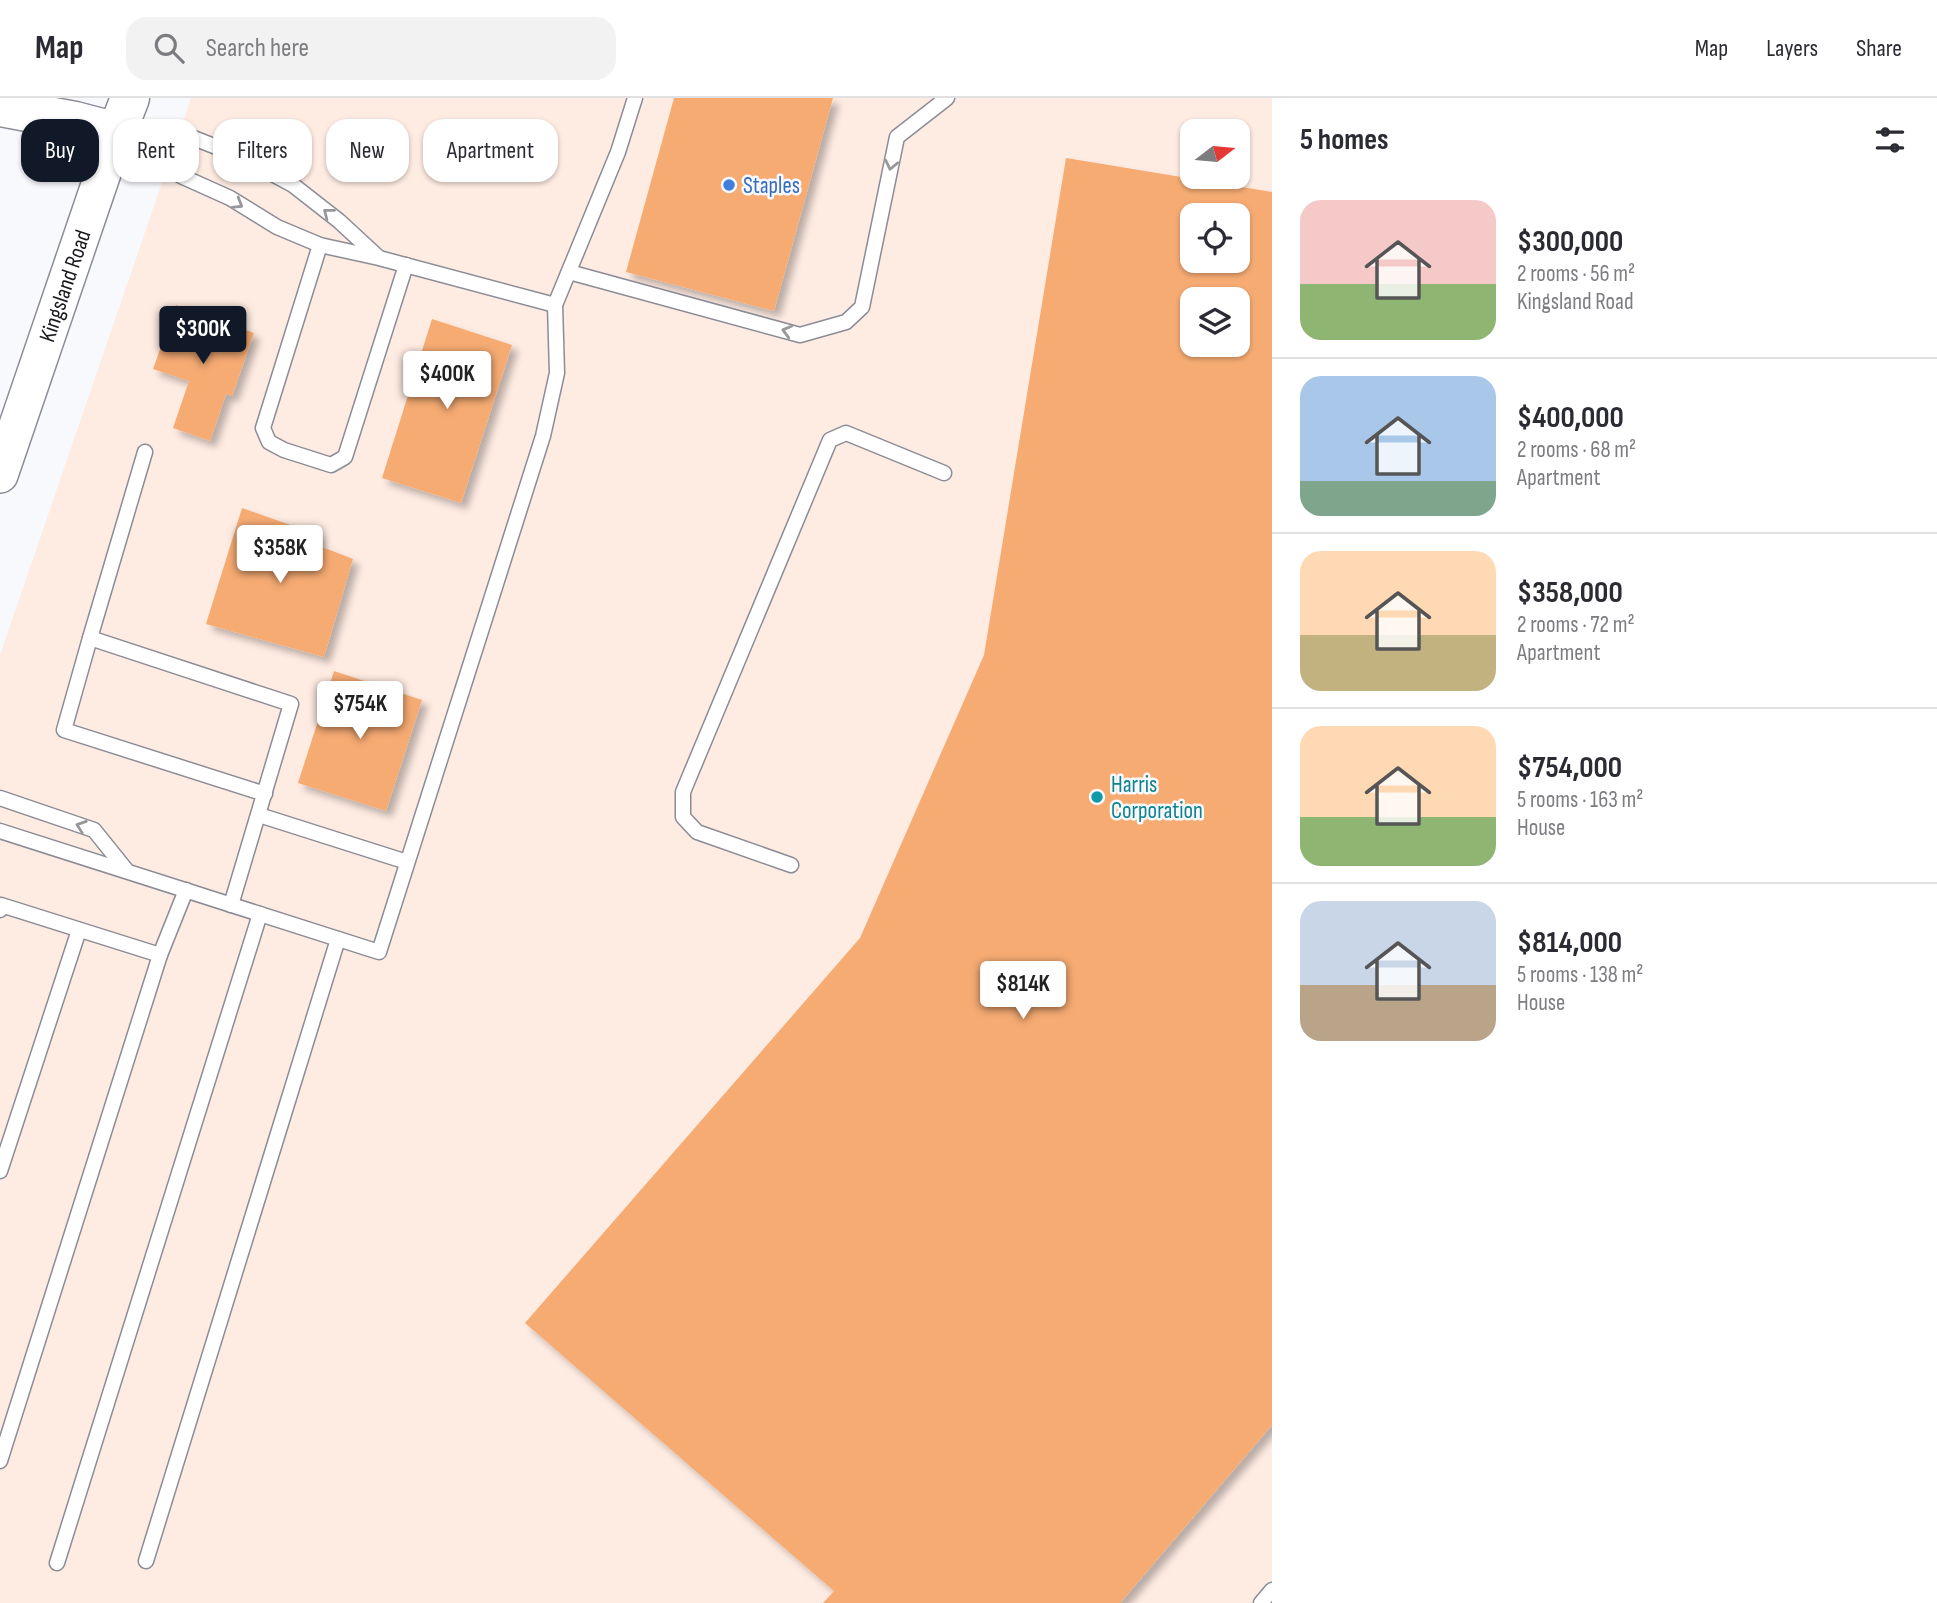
<!DOCTYPE html>
<meta charset="utf-8">
<style>
:root{--surface:#fff;--page:#f2f2f3;--text:#2b2b33;--muted:#7c7c81;--line:#e1e1e2;--accent:#111827}
body{margin:0;font-family:"Sofia Sans Condensed",sans-serif;background:var(--page);color:var(--text);height:100vh;display:flex;flex-direction:column;font-size:26px;white-space:nowrap}
*{box-sizing:border-box;margin:0}
p{font-size:23px;color:var(--muted)}
.icon{flex:none;width:38px;height:38px;fill:none;stroke:currentColor;stroke-width:2;stroke-linecap:round;stroke-linejoin:round}
.map{position:relative;flex:1;overflow:hidden}
.drawer{display:flex;flex-direction:column;background:var(--surface);width:665px}
.drawer>*{flex:none}
.banner{position:absolute;left:21px;top:21px;width:665px;height:63px;display:flex;gap:14px}
.needle{width:46px;rotate:74deg}
.fabs{position:absolute;left:1180px;top:21px;display:grid;gap:14px}
.fabs a{display:grid;place-items:center;width:70px;height:70px;border-radius:14px;background:var(--surface);box-shadow:0 2px 5px #0004;font-size:35px}
.price{position:absolute;translate:-50% -60px;padding:0 16px;border-radius:7px;background:#fff;color:#222;font-size:23px;line-height:46px;filter:drop-shadow(0 2px 4px #0008)}
.price::after{content:'';position:absolute;left:50%;top:42px;width:21px;height:16px;margin-left:-10px;background:inherit;clip-path:polygon(0 0,100% 0,50% 100%)}
.price.selected{background:var(--accent);color:#fff}
ul{padding:0;list-style:none}
li{display:flex;align-items:center;gap:21px;height:175px;padding:0 28px}
li+li{border-top:2px solid var(--line)}
li span{display:grid;place-items:center;flex:none;width:196px;height:140px;border-radius:21px;color:#555}
li>.icon{margin-inline-start:auto}
span .icon{width:84px;height:84px;fill:#fffc;stroke-width:1}
li b{font-size:30px}
h2{display:flex;justify-content:space-between;align-items:center;height:84px;padding:0 28px;font-size:30px}
.tag{padding:0 24px;border-radius:21px;background:var(--surface);box-shadow:0 2px 5px #0004;font-size:24px;line-height:63px}
.tag.selected{background:var(--accent);color:#fff}
header{display:flex;align-items:center;gap:42px;box-sizing:border-box;height:98px;padding:0 35px;background:var(--surface);border-bottom:2px solid var(--line)}
header strong{font-size:33px}
nav{display:flex;gap:38px;margin-inline-start:auto;font-size:24px}
.search{width:490px;height:63px;background:var(--page);display:flex;align-items:center;gap:18px;box-sizing:border-box;padding:0 24px;border-radius:21px;color:var(--muted);font-size:26px}
main{display:flex;flex:1;min-height:0}
.map>svg:first-child{display:block}
</style>
<header>
<strong>Map</strong>
<div class="search"><svg class="icon" aria-label="search" viewBox="0 0 24 24"><circle cx="10" cy="10" r="6"/><path d="M15 15l6 6"/></svg>Search here</div>
<nav><a>Map</a><a>Layers</a><a>Share</a></nav>
</header>
<main>
<div class="map">
<svg width="1272" height="1505" viewBox="0 0 1272 1505">
<defs>
<filter id="shadow"><feDropShadow dx="6" dy="6" stdDeviation="3.5" flood-color="#0004"/></filter>
</defs>
<rect width="100%" height="100%" fill="#f8f9fd"/>
<path fill="#feebe2" fill-rule="evenodd" d="M191 0H1272V1505H0V557ZM1192 33H1237V79H1192ZM1192 117H1237V163H1192ZM1192 201H1237V247H1192Z"/>
<g fill="#f6ab73" fill-rule="evenodd" filter="url(#shadow)">
<path d="M674 0H833L774 213 626 174Z"/>
<path d="M1066 60 1272 94V1327L1120 1505H823L834 1493 525 1225 860 840 984 557ZM1192 117H1237V163H1192ZM1192 201H1237V247H1192Z"/>
<path d="M176 207 254 235 232 298 226 296 210 343 173 330 189 283 153 271Z"/>
<path d="M432 221 512 247 461 405 382 380Z"/>
<path d="M242 410 319 437 317 447 353 461 324 559 206 526Z"/>
<path d="M334 573 422 602 386 713 298 685Z"/>
</g>
<g fill="none" stroke-linecap="round" stroke-linejoin="round">
<defs>
<g id="service">
<path d="M118 34H178L237 57 293 87 339 123 378 159"/>
<path d="M118 35 148 59 181 78 230 100 277 129 320 147 379 160 555 207"/>
<path d="M320 147 263 330 269 344 284 352 331 367 345 359 406 167"/>
<path d="M569 174 800 237 846 224 862 209 897 39 947 0"/>
<path d="M145 354 90 540 291 606 231 807"/>
<path d="M90 540 64 632 265 696"/>
<path d="M0 700 94 732 127 773"/>
<path d="M259 717 407 764"/>
<path d="M0 733 379 854 543 338 557 275 555 207 618 54 635 0"/>
<path d="M791 767 697 734 683 719V694L830 342 846 335 944 375"/>
<path d="M0 812 1 807 160 857 0 1363"/>
<path d="M160 857 186 792"/>
<path d="M0 1073 79 832"/>
<path d="M146 1463 338 841"/>
<path d="M57 1465 260 816"/>
<path d="M1261 1505 1272 1492"/>
</g>
<g id="tertiary">
<path id="s1" d="M0 377 117 34"/>
</g>
<path id="secondary" d="M0 9 75 23 117 34 130 0"/>
</defs>
<use href="#service" stroke="#8b8c96" stroke-width="17"/>
<use href="#tertiary" stroke="#8b8c96" stroke-width="38"/>
<use href="#secondary" stroke="#8b8c96" stroke-width="41"/>
<use href="#service" stroke="#fff" stroke-width="14"/>
<use href="#tertiary" stroke="#fff" stroke-width="35"/>
<use href="#secondary" stroke="#fff" stroke-width="38"/>
</g>
<defs><path id="oneway-chevron" d="M-2-3.5L2.5 0L-2 3.5" fill="none" stroke-width="1.6" stroke-linecap="round" stroke-linejoin="round" transform="scale(1.75)"/></defs>
<g stroke="#979899">
<use href="#oneway-chevron" transform="translate(891 67) rotate(102)"/>
<use href="#oneway-chevron" transform="translate(238 106) rotate(31)"/>
<use href="#oneway-chevron" transform="translate(328 115) rotate(-142)"/>
<use href="#oneway-chevron" transform="translate(787 233) rotate(-165)"/>
<use href="#oneway-chevron" transform="translate(81 728) rotate(-161)"/>
</g>
<circle fill="#3f7fe0" stroke="#f8f9fd" stroke-width="2.5" cx="729" cy="87" r="7"/>
<circle fill="#0f9aa8" stroke="#f8f9fd" stroke-width="2.5" cx="1097" cy="699" r="7"/>
<g text-anchor="middle" stroke-width="5" stroke-linejoin="round" paint-order="stroke">
<g font-size="23" fill="#366cbe" stroke="#f8f9fd" text-anchor="start">
<text x="743" y="95">Staples</text>
</g>
<g font-size="23" fill="#18191d" stroke="#f8f9fd">
<text dy="8" stroke="none"><textPath href="#s1" startOffset="200">Kingsland Road</textPath></text>
</g>
<g font-size="23" fill="#0d838f" stroke="#f8f9fd" text-anchor="start">
<text x="1111" y="694">Harris<tspan x="1111" dy="26">Corporation</tspan></text>
</g>
</g>
</svg>
<div class="fabs">
<a><svg class="needle" viewBox="-14 -14 28 28"><path d="M0-13l5 13h-10z" fill="#e53935"/><path d="M0 13l5-13h-10z" fill="#7c7c81"/></svg></a>
<a><svg class="icon" aria-label="locate" viewBox="0 0 24 24"><circle cx="12" cy="12" r="6"/><path d="M12 2v4M12 18v4M2 12h4M18 12h4"/></svg></a>
<a><svg class="icon" aria-label="layers" viewBox="0 0 24 24"><path d="M12 4l9 5-9 5-9-5zM3 14l9 5 9-5"/></svg></a>
</div>
<b class="price selected" style="left:203px;top:268px">$300K</b>
<b class="price" style="left:447px;top:313px">$400K</b>
<b class="price" style="left:280px;top:487px">$358K</b>
<b class="price" style="left:360px;top:643px">$754K</b>
<b class="price" style="left:1023px;top:923px">$814K</b>
<div class="banner">
<a class="tag selected">Buy</a>
<a class="tag">Rent</a>
<a class="tag">Filters</a>
<a class="tag">New</a>
<a class="tag">Apartment</a>
</div>
</div>
<section class="drawer">
<h2>5 homes<svg class="icon" aria-label="filters" viewBox="0 0 24 24"><path d="M4 7h16M4 17h16"/><circle cx="9" cy="7" r="2"/><circle cx="15" cy="17" r="2"/></svg></h2>
<ul>
<li><span style="background:linear-gradient(#f6c9c9 60%,#8fb573 0)"><svg class="icon" aria-label="home" viewBox="0 0 24 24"><path d="M3 11l9-7 9 7M6 9v11h12V9"/></svg></span><div><b>$300,000</b><p>2 rooms · 56 m²</p><p>Kingsland Road</p></div></li>
<li><span style="background:linear-gradient(#a9c7e8 75%,#7fa58c 0)"><svg class="icon" aria-label="home" viewBox="0 0 24 24"><path d="M3 11l9-7 9 7M6 9v11h12V9"/></svg></span><div><b>$400,000</b><p>2 rooms · 68 m²</p><p>Apartment</p></div></li>
<li><span style="background:linear-gradient(#ffd9b3 60%,#c2b280 0)"><svg class="icon" aria-label="home" viewBox="0 0 24 24"><path d="M3 11l9-7 9 7M6 9v11h12V9"/></svg></span><div><b>$358,000</b><p>2 rooms · 72 m²</p><p>Apartment</p></div></li>
<li><span style="background:linear-gradient(#ffd9b3 65%,#8fb573 0)"><svg class="icon" aria-label="home" viewBox="0 0 24 24"><path d="M3 11l9-7 9 7M6 9v11h12V9"/></svg></span><div><b>$754,000</b><p>5 rooms · 163 m²</p><p>House</p></div></li>
<li><span style="background:linear-gradient(#c9d6e8 60%,#b9a48a 0)"><svg class="icon" aria-label="home" viewBox="0 0 24 24"><path d="M3 11l9-7 9 7M6 9v11h12V9"/></svg></span><div><b>$814,000</b><p>5 rooms · 138 m²</p><p>House</p></div></li>
</ul>
</section>
</main>
